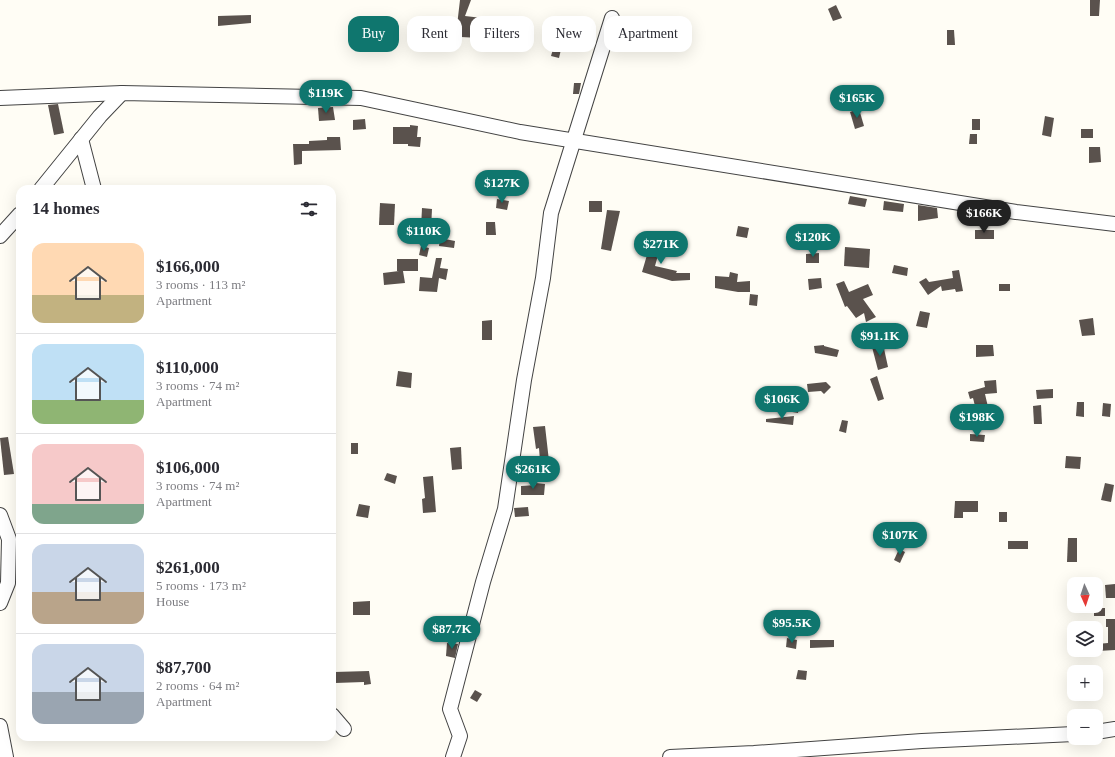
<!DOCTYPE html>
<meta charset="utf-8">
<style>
:root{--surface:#fff;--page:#f7f7f7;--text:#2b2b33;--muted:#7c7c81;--line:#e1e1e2;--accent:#0f766e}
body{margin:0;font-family:"Times New Roman",serif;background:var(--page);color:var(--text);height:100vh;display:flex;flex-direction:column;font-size:15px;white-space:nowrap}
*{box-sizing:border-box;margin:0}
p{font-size:13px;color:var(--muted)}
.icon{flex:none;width:22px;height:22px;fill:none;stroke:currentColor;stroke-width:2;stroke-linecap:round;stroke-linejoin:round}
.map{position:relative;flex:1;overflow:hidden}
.drawer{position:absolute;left:16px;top:185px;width:320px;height:556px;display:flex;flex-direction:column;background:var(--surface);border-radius:12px;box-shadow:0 4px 16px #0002}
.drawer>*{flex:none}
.top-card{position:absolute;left:348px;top:16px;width:380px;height:36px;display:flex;gap:8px}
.needle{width:26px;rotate:177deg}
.controls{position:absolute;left:1067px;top:577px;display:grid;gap:8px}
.controls a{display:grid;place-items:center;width:36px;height:36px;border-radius:8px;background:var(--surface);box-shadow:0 4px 16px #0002;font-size:20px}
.price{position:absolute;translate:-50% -34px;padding:0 9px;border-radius:14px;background:var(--accent);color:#fff;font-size:13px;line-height:26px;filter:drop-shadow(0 1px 2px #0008)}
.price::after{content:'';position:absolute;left:50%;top:24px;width:12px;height:9px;margin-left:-6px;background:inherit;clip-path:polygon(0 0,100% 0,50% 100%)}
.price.current{background:#222;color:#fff}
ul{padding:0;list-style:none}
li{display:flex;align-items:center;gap:12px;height:100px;padding:0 16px}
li+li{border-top:1px solid var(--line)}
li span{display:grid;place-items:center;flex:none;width:112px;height:80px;border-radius:12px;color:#555}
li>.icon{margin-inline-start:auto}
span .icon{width:48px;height:48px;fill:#fffc;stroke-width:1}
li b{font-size:17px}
h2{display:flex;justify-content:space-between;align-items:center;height:48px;padding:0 16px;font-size:17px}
.tag{padding:0 14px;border-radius:12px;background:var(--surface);box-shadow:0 4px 16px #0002;font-size:14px;line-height:36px}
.tag.current{background:var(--accent);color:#fff}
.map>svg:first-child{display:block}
</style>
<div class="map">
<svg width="1115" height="757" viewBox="0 0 1115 757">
<rect width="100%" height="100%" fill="#fffdf5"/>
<g fill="#5a524d">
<path d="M460 0H471L465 16 482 18 480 38 461 37 462 28 460 35 456 34Z"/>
<path d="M1090 0H1100L1099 16H1090Z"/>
<path d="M836 5 842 18 833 21 828 9Z"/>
<path d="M251 15V23L218 26V16Z"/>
<path d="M560 25 566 28 559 58 551 56Z"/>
<path d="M947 30H954L955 45H947Z"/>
<path d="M574 83H581L579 94H573Z"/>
<path d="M58 104 64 133 54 135 48 105Z"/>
<path d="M333 107 335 120 319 121 318 108Z"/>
<path d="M859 109 864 126 855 129 850 112Z"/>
<path d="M1045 116 1054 118 1051 137 1042 135Z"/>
<path d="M365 119 366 129 353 130V120Z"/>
<rect x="972" y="119" width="8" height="11"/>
<path d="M410 125 418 126 417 137H421L420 147 408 146V144H393V127H410Z"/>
<rect x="1081" y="129" width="12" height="9"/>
<path d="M970 134H977V144H969Z"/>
<path d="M327 137H340L341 150 302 151V164L294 165 293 144H309V141L327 140Z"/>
<path d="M1089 147H1100L1101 162 1089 163Z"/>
<path d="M850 196 867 199 865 207 848 204Z"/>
<path d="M497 199 509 201 507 210 496 208Z"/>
<rect x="589" y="201" width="13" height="11"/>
<path d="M884 201 904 204 903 212 883 210Z"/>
<path d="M380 203 395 204 394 225H379Z"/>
<path d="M918 205 937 208 938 218 918 221Z"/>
<path d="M422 208 432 209 431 229 421 228Z"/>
<path d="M607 210 620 211 611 251 601 249Z"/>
<path d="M486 222H495L496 235H486Z"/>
<path d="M738 226 749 228 747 238 736 236Z"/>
<rect x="975" y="230" width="19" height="9"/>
<path d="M640 233 651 236 649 244 638 241Z"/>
<path d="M440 238 455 241 454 248 439 246Z"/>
<path d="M652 238 662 241 655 266 677 271 676 273H690V280L672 281 642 272Z"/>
<path d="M421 246 429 248 427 257 419 255Z"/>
<path d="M845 247 870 249 869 268 844 266Z"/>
<path d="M819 253V263H806V254Z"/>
<path d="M436 258H442L440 268 448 269 446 280 439 278 437 292 419 291 420 277 432 278Z"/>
<path d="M397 259H418V271H403L405 283 384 285 383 273 399 271H397Z"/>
<path d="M894 265 908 268 907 276 892 273Z"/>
<path d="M959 270 963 291 956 292 955 289 942 291 941 286 928 295 919 282 926 278 929 282 953 278 952 271Z"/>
<path d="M730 272 738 274 737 282 750 281V292H738L715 288V276L729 277Z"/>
<path d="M821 278 822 288 809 290 808 279Z"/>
<path d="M844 281 849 292 868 284 873 295 863 299 876 317 866 322 864 313 856 318 847 306 845 307 836 284Z"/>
<rect x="999" y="284" width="11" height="7"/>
<path d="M750 294 758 295 757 306 749 305Z"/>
<path d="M920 311 930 313 927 328 916 326Z"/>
<path d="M1093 318 1095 335 1082 336 1079 320Z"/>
<path d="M492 320V340H482V321Z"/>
<path d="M883 344 888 367 878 370 872 347Z"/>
<path d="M824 345V346L839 350 837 357 815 353 814 346Z"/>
<path d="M976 345H993L994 356 976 357Z"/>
<path d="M398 371 412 373 411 388 396 386Z"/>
<path d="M877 376 884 399 878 401 870 379Z"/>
<path d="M996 380 997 393 985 394 988 407 976 410 973 398 970 399 968 392 985 387 984 381Z"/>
<path d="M826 382 831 387 824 394 821 391 808 392 807 384Z"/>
<path d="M1053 389V398L1037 399 1036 390Z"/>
<path d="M758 398 799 404 798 413 757 406Z"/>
<path d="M1077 402H1084V417L1076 416Z"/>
<path d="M1103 403 1111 404 1110 417 1102 416Z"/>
<path d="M1041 405 1042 424H1034L1033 406Z"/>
<path d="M794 416 793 425 766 422V419Z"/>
<path d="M842 420 848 421 846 433 839 431Z"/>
<path d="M545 426 549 461H540L539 448 536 449 533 427Z"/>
<path d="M970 434 985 435 984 442 970 441Z"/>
<path d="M8 437 14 474 4 475 0 438Z"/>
<rect x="351" y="443" width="7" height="11"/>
<path d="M461 447 462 469 452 470 450 448Z"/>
<path d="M1066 456 1081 457 1080 469 1065 468Z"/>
<path d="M387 473 397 476 395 484 384 480Z"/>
<path d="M433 476 436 512 423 513 422 499 425 498 423 477Z"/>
<path d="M536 483 545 484 544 495H521V486L536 485Z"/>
<path d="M1105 483 1114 485 1111 502 1101 500Z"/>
<path d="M955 501H978V512H963V518H954Z"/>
<path d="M359 504 370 506 368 518 356 516Z"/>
<path d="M528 507 529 516 515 517 514 508Z"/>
<rect x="999" y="512" width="8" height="10"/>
<path d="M1068 538H1077V562H1067Z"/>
<rect x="1008" y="541" width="20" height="8"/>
<path d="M899 549 905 552 900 563 894 560Z"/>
<path d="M1115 584V598H1106L1105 585Z"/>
<path d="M370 601V615H353V602Z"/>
<rect x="1094" y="608" width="11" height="8"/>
<path d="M1106 619H1115V650L1098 651 1097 644 1108 643V627H1106Z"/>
<path d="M787 638 797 640 796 649 786 647Z"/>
<path d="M810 640H834V647L810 648Z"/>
<path d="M447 643 458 644 455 658 446 656Z"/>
<path d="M798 670 807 671 806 680 796 679Z"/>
<path d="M369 671 371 684 364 685V682L335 683 334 672Z"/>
<path d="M475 690 482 694 477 702 470 698Z"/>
</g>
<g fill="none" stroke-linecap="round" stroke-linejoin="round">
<defs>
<g id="minor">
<path d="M0 98 122 93 361 98 520 132 1016 212 1115 224"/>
<path d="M81 139 94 189"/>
<path d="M41 189 100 116 122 93"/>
<path d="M0 236 20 214"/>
<path d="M0 515 9 539 8 583 0 603"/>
<path d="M332 715 344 729"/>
<path d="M0 726 6 757"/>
<path d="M1096 732 1115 729"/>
<path d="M453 757 460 736 450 709 483 582 505 509 524 380 543 278 551 213 612 18"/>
<path d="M670 757 754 753 922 741 1074 734"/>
</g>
</defs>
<use href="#minor" stroke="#444" stroke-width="16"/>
<use href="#minor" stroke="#fff" stroke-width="14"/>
</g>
</svg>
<div class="controls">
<a><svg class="needle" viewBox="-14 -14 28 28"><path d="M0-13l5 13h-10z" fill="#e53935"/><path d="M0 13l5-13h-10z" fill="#7c7c81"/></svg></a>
<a><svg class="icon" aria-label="layers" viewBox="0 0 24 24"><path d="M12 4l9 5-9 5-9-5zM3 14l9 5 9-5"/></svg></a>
<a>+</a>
<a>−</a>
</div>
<b class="price" style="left:326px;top:114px">$119K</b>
<b class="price" style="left:857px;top:119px">$165K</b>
<b class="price" style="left:502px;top:204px">$127K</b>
<b class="price current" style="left:984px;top:234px">$166K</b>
<b class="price" style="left:424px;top:252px">$110K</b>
<b class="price" style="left:813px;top:258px">$120K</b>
<b class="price" style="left:661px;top:265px">$271K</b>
<b class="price" style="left:880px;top:357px">$91.1K</b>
<b class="price" style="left:782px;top:420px">$106K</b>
<b class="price" style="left:977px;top:438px">$198K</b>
<b class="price" style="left:533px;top:490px">$261K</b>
<b class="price" style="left:900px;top:556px">$107K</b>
<b class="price" style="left:792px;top:644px">$95.5K</b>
<b class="price" style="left:452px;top:650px">$87.7K</b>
<div class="top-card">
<a class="tag current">Buy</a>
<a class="tag">Rent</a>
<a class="tag">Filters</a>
<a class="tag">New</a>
<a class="tag">Apartment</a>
</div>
<section class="drawer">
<h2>14 homes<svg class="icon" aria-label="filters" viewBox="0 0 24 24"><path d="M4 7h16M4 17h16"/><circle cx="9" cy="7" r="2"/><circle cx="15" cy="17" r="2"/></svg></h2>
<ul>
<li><span style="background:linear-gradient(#ffd9b3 65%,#c2b280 0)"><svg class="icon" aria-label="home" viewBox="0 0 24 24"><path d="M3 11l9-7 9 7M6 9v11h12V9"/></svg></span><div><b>$166,000</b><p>3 rooms · 113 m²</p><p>Apartment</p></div></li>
<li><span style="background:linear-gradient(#bfe0f5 70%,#8fb573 0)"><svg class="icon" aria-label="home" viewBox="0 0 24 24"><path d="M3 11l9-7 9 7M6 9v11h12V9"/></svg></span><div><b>$110,000</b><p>3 rooms · 74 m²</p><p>Apartment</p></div></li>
<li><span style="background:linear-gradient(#f6c9c9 75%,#7fa58c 0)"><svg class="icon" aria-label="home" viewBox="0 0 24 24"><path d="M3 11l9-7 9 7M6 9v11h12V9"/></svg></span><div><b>$106,000</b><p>3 rooms · 74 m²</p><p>Apartment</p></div></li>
<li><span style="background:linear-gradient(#c9d6e8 60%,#b9a48a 0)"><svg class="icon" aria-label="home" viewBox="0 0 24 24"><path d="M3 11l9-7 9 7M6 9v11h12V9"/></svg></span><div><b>$261,000</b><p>5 rooms · 173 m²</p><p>House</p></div></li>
<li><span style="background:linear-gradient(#c9d6e8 60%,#9aa5b1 0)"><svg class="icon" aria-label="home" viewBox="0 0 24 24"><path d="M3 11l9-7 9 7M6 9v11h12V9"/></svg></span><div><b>$87,700</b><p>2 rooms · 64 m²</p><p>Apartment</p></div></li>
</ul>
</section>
</div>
